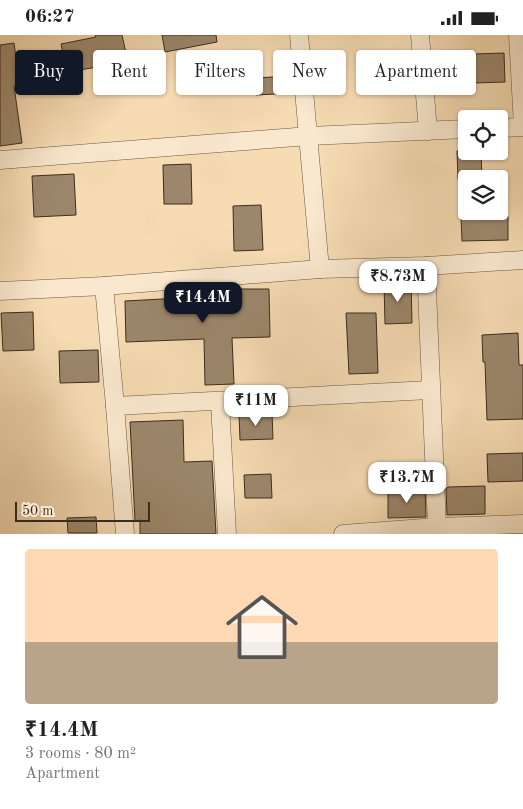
<!DOCTYPE html>
<meta charset="utf-8">
<style>
:root{--surface:#fff;--page:#f6f6f6;--text:#222;--muted:#767676;--accent:#111827}
body{margin:0;font-family:"Old Standard TT",serif;background:var(--page);color:var(--text);height:100vh;display:flex;flex-direction:column;font-size:19px;white-space:nowrap}
*{box-sizing:border-box;margin:0}
p{font-size:16px;color:var(--muted)}
.icon{flex:none;width:28px;height:28px;fill:none;stroke:currentColor;stroke-width:2;stroke-linecap:round;stroke-linejoin:round}
.map{position:relative;height:499px;overflow:hidden}
.panel{display:flex;flex-direction:column;background:var(--surface);flex:1}
.panel>*{flex:none}
.guide{position:absolute;left:15px;top:15px;width:494px;height:45px;display:flex;gap:10px}
.buttons{position:absolute;left:458px;top:75px;display:grid;gap:10px}
.buttons a{display:grid;place-items:center;width:50px;height:50px;border-radius:5px;background:var(--surface);box-shadow:0 1px 4px #0004;font-size:25px}
.scale{position:absolute;left:15px;bottom:12px;width:135px;box-sizing:border-box;padding-left:5px;border:2px solid #3a2d1f;border-top:0;font-size:14px;line-height:18px;white-space:nowrap;color:#3a2d1f;-webkit-text-stroke:4px #f9e8ce;paint-order:stroke}
.price{position:absolute;translate:-50% -42px;padding:0 11px;border-radius:10px;background:#fff;color:#222;font-size:16px;line-height:32px;filter:drop-shadow(0 1px 2px #0008)}
.price::after{content:'';position:absolute;left:50%;top:30px;width:15px;height:11px;margin-left:-8px;background:inherit;clip-path:polygon(0 0,100% 0,50% 100%)}
.price.active{background:var(--accent);color:#fff}
ul{padding:0;list-style:none}
li{display:grid;align-content:center;gap:10px;height:265px;padding:0 25px}
li span{display:grid;place-items:center;height:155px;border-radius:5px;color:#555}
li>.icon{margin-inline-start:auto}
span .icon{width:90px;height:90px;fill:#fffc;stroke-width:1}
li b{font-size:21px}
.tag{padding:0 18px;border-radius:5px;background:var(--surface);box-shadow:0 1px 4px #0004;font-size:18px;line-height:45px}
.tag.active{background:var(--accent);color:#fff}
.status{display:flex;justify-content:space-between;align-items:center;height:35px;padding:0 25px;background:var(--surface);direction:ltr}
.status svg{height:14px;fill:currentColor}
.map>svg:first-child{display:block}
</style>
<div class="status"><b>06:27</b><svg viewBox="0 0 49 12"><path d="M0 12V9h3v3zM5 12V6h3v6zM10 12V3h3v9zM15 12V0h3v12zM26 1h20v11H26zM47 4h2v5h-2z"/></svg></div>
<div class="map">
<svg width="523" height="499" viewBox="0 0 523 499">
<rect width="100%" height="100%" fill="#f6dbb3"/>
<filter id="stains"><feTurbulence type="fractalNoise" baseFrequency=".004" numOctaves="4"/><feColorMatrix values="0 0 0 0 .2 0 0 0 0 .09 0 0 0 0 .02 0 0 0 .5 -.17"/></filter>
<radialGradient id="worn" r=".72"><stop offset=".6" stop-color="#630" stop-opacity="0"/><stop offset="1" stop-color="#630" stop-opacity=".3"/></radialGradient>
<g fill="#9c876c" stroke="#3a2d1f">
<path d="M95 0H122L128 27 67 37 61 9 96 2Z"/>
<path d="M162 0H216L217 7 165 17Z"/>
<path d="M14 8 20 50 14 51 22 108 0 111V10Z"/>
<path d="M504 18 505 47 444 49 443 20Z"/>
<path d="M292 41 294 58 256 60 254 43Z"/>
<path d="M457 116H481L482 144H458Z"/>
<path d="M191 129 192 169H164L163 130Z"/>
<path d="M74 139 76 180 34 182 32 141Z"/>
<path d="M261 170 263 215 234 216 233 171Z"/>
<path d="M508 181V205L462 206 461 183Z"/>
<path d="M411 247 412 288 385 289 384 248Z"/>
<path d="M235 254H269L270 302 232 303 234 349 205 350 204 304 126 307 125 266 200 262V257L235 256Z"/>
<path d="M33 277 34 315 3 316 1 278Z"/>
<path d="M346 278H376L378 338 349 339Z"/>
<path d="M518 298 519 330H523V384L487 385 485 327H483L482 300Z"/>
<path d="M98 315 99 347 60 348 59 316Z"/>
<path d="M272 378 273 404 240 405 239 379Z"/>
<path d="M183 385 184 427 212 426 216 499H140V485L135 486 130 387Z"/>
<path d="M523 418V446L488 447 487 419Z"/>
<path d="M271 439 272 463H245L244 440Z"/>
<path d="M485 451V479L447 480 446 454 448 452Z"/>
<path d="M425 454 426 482 388 483V456Z"/>
<path d="M96 482 97 498H68L67 483Z"/>
</g>
<g fill="none" stroke-linecap="round" stroke-linejoin="round">
<defs>
<g id="minor">
<path d="M299 0 320 234"/>
<path d="M420 0 428 96"/>
<path d="M518 0 523 91"/>
<path d="M499 93 523 92"/>
<path d="M0 125 309 101 466 94"/>
<path d="M426 231 437 492"/>
<path d="M104 251 115 371 125 499"/>
<path d="M0 256 104 251 320 234 426 231 523 225"/>
<path d="M220 367 227 499"/>
<path d="M115 371 430 355"/>
<path d="M343 499 437 492 523 489"/>
</g>
</defs>
<use href="#minor" stroke="#695844" stroke-width="19"/>
<use href="#minor" stroke="#f9e8ce" stroke-width="18"/>
</g>
<rect width="100%" height="100%" filter="url(#stains)"/>
<rect width="100%" height="100%" fill="url(#worn)"/>
</svg>
<div class="buttons">
<a><svg class="icon" aria-label="locate" viewBox="0 0 24 24"><circle cx="12" cy="12" r="6"/><path d="M12 2v4M12 18v4M2 12h4M18 12h4"/></svg></a>
<a><svg class="icon" aria-label="layers" viewBox="0 0 24 24"><path d="M12 4l9 5-9 5-9-5zM3 14l9 5 9-5"/></svg></a>
</div>
<div class="scale">50 m</div>
<b class="price" style="left:398px;top:268px">₹8.73M</b>
<b class="price active" style="left:203px;top:289px">₹14.4M</b>
<b class="price" style="left:256px;top:392px">₹11M</b>
<b class="price" style="left:407px;top:469px">₹13.7M</b>
<div class="guide">
<a class="tag active">Buy</a>
<a class="tag">Rent</a>
<a class="tag">Filters</a>
<a class="tag">New</a>
<a class="tag">Apartment</a>
</div>
</div>
<section class="panel">
<ul>
<li><span style="background:linear-gradient(#ffd9b3 60%,#b9a48a 0)"><svg class="icon" aria-label="home" viewBox="0 0 24 24"><path d="M3 11l9-7 9 7M6 9v11h12V9"/></svg></span><div><b>₹14.4M</b><p>3 rooms · 80 m²</p><p>Apartment</p></div></li>
</ul>
</section>
